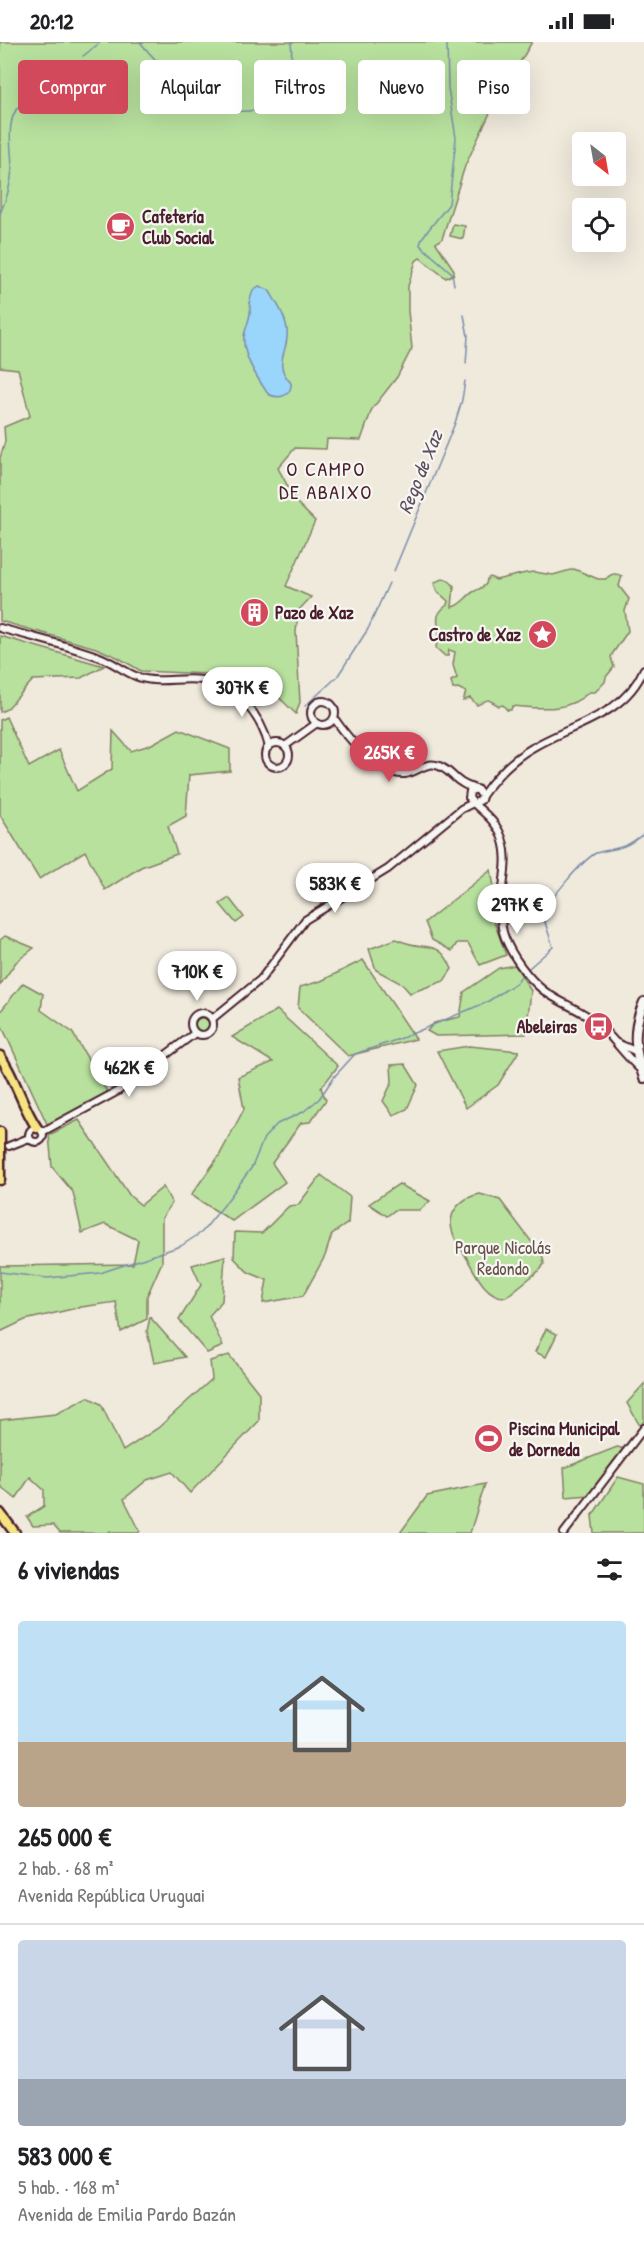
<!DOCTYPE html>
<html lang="es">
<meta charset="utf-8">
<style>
:root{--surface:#fff;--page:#f2f2f2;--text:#202124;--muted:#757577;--line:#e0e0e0;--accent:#d1495b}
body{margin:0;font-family:"Patrick Hand",sans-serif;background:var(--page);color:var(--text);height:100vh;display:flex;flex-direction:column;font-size:22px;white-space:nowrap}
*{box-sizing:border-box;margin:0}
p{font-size:20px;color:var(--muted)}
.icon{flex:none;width:33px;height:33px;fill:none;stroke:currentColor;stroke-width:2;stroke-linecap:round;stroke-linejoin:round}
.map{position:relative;height:1491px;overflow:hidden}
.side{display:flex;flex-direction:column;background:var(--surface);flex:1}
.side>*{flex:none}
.hud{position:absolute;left:18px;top:18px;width:609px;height:54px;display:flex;gap:12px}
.needle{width:39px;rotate:149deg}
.fabs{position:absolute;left:572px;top:90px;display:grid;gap:12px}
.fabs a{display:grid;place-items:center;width:54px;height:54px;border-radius:6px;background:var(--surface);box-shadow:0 6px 24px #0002;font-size:30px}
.price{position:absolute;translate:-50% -51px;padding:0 14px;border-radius:21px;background:#fff;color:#222;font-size:20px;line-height:39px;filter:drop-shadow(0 2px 3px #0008)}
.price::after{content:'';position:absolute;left:50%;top:36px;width:18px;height:14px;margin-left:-9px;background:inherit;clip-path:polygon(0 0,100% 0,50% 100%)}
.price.on{background:var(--accent);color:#fff}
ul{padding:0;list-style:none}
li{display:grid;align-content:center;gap:12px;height:318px;padding:0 18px}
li+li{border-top:2px solid var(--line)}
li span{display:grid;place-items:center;height:186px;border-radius:6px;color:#555}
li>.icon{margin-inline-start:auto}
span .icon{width:108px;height:108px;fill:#fffc;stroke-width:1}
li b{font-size:26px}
h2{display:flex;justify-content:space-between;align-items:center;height:72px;padding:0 18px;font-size:26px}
.pill{padding:0 21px;border-radius:6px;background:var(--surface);box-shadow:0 6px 24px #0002;font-size:21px;line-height:54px}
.pill.on{background:var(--accent);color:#fff}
.status{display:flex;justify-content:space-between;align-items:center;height:42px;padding:0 30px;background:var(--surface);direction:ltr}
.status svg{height:16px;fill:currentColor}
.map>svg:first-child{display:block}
</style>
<div class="status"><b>20:12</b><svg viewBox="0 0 49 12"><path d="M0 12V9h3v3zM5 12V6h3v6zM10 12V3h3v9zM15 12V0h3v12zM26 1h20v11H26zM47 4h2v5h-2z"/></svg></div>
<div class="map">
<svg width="644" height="1491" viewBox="0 0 644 1491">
<rect width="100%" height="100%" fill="#f0eadd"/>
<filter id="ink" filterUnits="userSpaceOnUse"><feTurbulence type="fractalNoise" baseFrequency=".0167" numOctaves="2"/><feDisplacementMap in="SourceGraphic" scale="12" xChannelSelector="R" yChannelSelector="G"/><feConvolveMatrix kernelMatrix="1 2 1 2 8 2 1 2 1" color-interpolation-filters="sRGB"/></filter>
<g filter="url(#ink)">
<g fill="#b8e19e" stroke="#818064" stroke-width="1.5">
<path d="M0 0H532L490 71 465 124 442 197 436 201 454 228V232L446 236 420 216 416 219 408 244V269L412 306 397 335 372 367 361 398 327 397 326 407 295 406 278 426 297 461 315 479 286 544 311 555 298 569 296 590 300 660 296 672 261 638 253 634 141 629 117 615 96 606 0 579V416L5 399 4 385 30 374 18 327 0 325Z"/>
<path d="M453 182 465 184 463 197 450 194Z"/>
<path d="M574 527 598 537H606C611 531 615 531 622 534L619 544 629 557 625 569 628 589 613 611 611 615 614 625 606 635 605 640 595 650H589C568 671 539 666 512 664L511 668H507L503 663 499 664C484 655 491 657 477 663L470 656 463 659 466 650 458 646 453 647 451 639 457 636 453 623 455 610 449 608 448 614H445L436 606C436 600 440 596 439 591 437 577 435 572 447 563L448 559 438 550 434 542C441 535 448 536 454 544L452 565C462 563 465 555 473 550 478 547 482 547 486 542L487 537 490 535 496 538 526 531 534 530 553 533Z"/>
<path d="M0 594 104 624 81 636 33 638 7 667 0 670Z"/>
<path d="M6 675 29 725 59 708 77 749 112 727 113 689 131 709 150 703 179 687 230 707V729L189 733 186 774 168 784 177 812 141 825 105 848 85 809 39 837 0 773V678Z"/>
<path d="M491 828 496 857 493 877 506 913 480 923 468 901H457L452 909 432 898 425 880Z"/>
<path d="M229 856 244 875 236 881 220 862Z"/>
<path d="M5 894 34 906 16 920 0 943V898Z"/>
<path d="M396 897C424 911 438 894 452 927L444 939 410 951 402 942 376 928 369 907Z"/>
<path d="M363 918 416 997 348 1014 298 966 300 945 321 939Z"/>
<path d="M515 923 531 949 526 992 436 994 427 989 434 981 460 975 464 950 499 926Z"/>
<path d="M23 941 43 952 41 968 72 990 108 1051 48 1084 0 980V970Z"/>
<path d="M277 968 338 1024 321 1046 326 1058 310 1080 301 1081 272 1121 285 1140 232 1179 191 1153 219 1114 244 1067 238 1035 273 1020 232 995Z"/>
<circle cx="202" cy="983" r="7"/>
<path d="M469 1004 519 1009 498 1043 466 1066 437 1009Z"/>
<path d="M405 1022 418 1043 407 1067 393 1073 383 1059 392 1040 391 1023Z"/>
<path d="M79 1078 130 1154 141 1163 163 1145 172 1161 162 1176V1220L147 1254V1277L121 1290 116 1260 81 1265 25 1278 0 1290V1224L133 1222 138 1198 105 1182 82 1191 73 1150 52 1125 49 1093Z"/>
<path d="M321 1133 350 1155 348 1181 332 1192 325 1214 303 1254 263 1261 267 1238 248 1230 234 1216 235 1190 262 1191 289 1164 298 1163Z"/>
<path d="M399 1142 430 1159 420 1168H395L387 1174 369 1162Z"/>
<path d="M480 1152 500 1158 543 1215 544 1222 541 1227 506 1255C485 1256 474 1228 465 1213 461 1206 454 1197 452 1188 447 1169 463 1155 480 1152Z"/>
<path d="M225 1214 222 1259 209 1274 223 1304 207 1311 179 1278 201 1243 192 1223Z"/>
<path d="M150 1275 185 1315 154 1321 147 1289Z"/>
<path d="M546 1287 557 1292 546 1315 535 1310Z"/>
<path d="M229 1313 259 1351V1379L190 1451 172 1430 147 1438 124 1457 140 1489 138 1491H114L110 1489 108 1491H60L53 1483 33 1484 27 1475 44 1464V1448L30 1435 16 1457 0 1444V1378L56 1372 88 1355 101 1362 123 1409 158 1386 212 1337 210 1319Z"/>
<path d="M644 1342V1379L640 1384 627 1361Z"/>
<path d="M617 1405 625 1407 590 1453 566 1455 564 1426Z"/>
<path d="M618 1435 644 1442V1491H594L592 1474Z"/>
<path d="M485 1442 470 1491H400L427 1454Z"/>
</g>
<path fill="#9ad5fb" stroke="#7a8ca8" stroke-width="1.5" d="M259 244 269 248C276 260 285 273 287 287 290 310 271 320 291 341 292 354 279 358 268 352 258 337 242 314 244 294 246 283 253 272 249 261L253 248Z"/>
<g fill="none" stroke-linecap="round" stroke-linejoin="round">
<g stroke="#7a8ca8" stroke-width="1.5">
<path d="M140 0C160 25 195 58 226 68 233 70 241 69 249 69 263 69 275 61 282 49 290 34 293 17 291 0"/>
<path d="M447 0 448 46 456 96 449 162 422 196 420 203 452 231 454 243"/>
<path d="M83 14 101 0"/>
<path d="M0 172C6 157 11 144 12 127 12 109 6 84 16 68 26 52 52 57 66 45 73 39 75 29 78 21"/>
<path d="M464 273 468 294 466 322"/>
<path d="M394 529 455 381 462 358 465 339"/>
<path d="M305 664 337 635 368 587 389 541"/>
<path d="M529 926 553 905 542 871C552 856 581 819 596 811 604 808 615 808 624 804 631 802 637 796 644 792"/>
<path d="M0 1230 47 1236 100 1231 181 1204 202 1190 224 1163 252 1125 264 1096 277 1082 303 1070 319 1057 334 1035 355 1012 402 996 487 960 516 941 523 932"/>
</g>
<defs>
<g id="tertiary">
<path d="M0 586C32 595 66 603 97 614 112 619 124 630 138 635 157 642 181 635 202 638 235 641 261 673 269 705"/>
<circle cx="323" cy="671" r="12"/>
<path d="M334 676C348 696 378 734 405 732 416 731 425 720 436 723 447 725 453 736 462 741 466 744 471 745 475 747"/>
<circle cx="277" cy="713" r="12"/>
<path d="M285 704 317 681"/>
<path d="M482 754C495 735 513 717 532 706 571 682 624 675 644 627"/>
<path d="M475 761 481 758 482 754 477 747 470 749 469 756C479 769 490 772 499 789 517 823 491 860 505 896 512 914 528 936 543 948 559 961 581 967 597 981 613 995 625 1014 641 1028"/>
<circle cx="202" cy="982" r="11"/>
<path d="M212 977 261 937 305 878 388 827 461 767 473 761"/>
<path d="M617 1001 635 1009"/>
<circle cx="36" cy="1093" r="7"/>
<path d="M42 1090 118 1049 195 991"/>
<path d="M9 1104 29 1096"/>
<path d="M564 1491 644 1386"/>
</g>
<path id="secondary" d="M644 960C632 987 634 1008 644 1036"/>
<g id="trunk">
<path d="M0 1014C16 1037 22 1064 37 1086"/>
<path d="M0 1090V1138"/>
<path d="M0 1471 15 1491"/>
</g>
</defs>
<use href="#tertiary" stroke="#4a1f2b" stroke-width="10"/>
<use href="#secondary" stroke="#4a1f2b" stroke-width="12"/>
<use href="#trunk" stroke="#4a1f2b" stroke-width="13"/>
<use href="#tertiary" stroke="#f6f6f2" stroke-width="6"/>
<use href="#secondary" stroke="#f6f6f2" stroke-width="8"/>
<use href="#trunk" stroke="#f6e381" stroke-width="8"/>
</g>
</g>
<defs>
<symbol id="cafe-disc" viewBox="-11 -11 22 22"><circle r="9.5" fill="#d1495b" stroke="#f6f6f2"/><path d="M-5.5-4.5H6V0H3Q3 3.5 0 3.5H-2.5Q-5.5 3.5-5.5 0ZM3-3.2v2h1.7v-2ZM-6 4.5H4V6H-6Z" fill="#fff"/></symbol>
<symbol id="building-disc" viewBox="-11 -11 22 22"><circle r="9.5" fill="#d1495b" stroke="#f6f6f2"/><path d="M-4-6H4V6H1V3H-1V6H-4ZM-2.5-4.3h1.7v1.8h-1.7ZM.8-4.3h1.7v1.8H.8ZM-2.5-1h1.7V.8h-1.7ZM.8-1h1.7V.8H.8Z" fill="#fff"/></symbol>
<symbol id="sight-disc" viewBox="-11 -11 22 22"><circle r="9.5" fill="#d1495b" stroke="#f6f6f2"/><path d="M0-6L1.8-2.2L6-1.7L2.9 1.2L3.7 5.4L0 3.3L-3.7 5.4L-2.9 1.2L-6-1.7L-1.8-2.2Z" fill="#fff"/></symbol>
<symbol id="bus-disc" viewBox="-11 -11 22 22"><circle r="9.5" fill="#d1495b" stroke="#f6f6f2"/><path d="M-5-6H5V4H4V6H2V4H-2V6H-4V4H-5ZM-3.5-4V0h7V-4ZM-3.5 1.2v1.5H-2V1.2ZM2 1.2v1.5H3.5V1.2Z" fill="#fff"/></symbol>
<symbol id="stadium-disc" viewBox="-11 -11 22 22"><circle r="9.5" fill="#d1495b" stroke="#f6f6f2"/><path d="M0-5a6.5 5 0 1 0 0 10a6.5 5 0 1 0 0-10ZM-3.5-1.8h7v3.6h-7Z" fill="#fff"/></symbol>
</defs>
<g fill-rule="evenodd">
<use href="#cafe-disc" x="104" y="168" width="33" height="33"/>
<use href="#building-disc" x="238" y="554" width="33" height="33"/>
<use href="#sight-disc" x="526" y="576" width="33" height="33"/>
<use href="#bus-disc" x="582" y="968" width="33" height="33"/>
<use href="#stadium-disc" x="472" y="1380" width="33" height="33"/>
</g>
<g text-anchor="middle" stroke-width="4.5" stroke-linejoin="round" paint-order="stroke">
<g font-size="18" font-weight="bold" fill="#4a1f2b" stroke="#f6f6f2" text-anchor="start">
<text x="142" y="181">Cafetería<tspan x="142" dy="21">Club Social</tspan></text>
<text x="275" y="577">Pazo de Xaz</text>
<text x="521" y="599" text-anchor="end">Castro de Xaz</text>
<text x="577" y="991" text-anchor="end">Abeleiras</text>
<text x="509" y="1393">Piscina Municipal<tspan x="509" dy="21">de Dorneda</tspan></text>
</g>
<g font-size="18" fill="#665048" stroke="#f6f6f2">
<text x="503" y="1212">Parque Nicolás<tspan x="503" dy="21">Redondo</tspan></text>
</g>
<g font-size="20" letter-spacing="1.5" fill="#4a1f2b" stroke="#f6f6f2">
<text x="326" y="434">O CAMPO<tspan x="326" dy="23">DE ABAIXO</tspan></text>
</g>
<g font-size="20" font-style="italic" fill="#5e4c5f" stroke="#f6f6f2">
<text transform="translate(420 430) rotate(-68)" y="7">Rego de Xaz</text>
</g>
</g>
</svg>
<div class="fabs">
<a><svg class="needle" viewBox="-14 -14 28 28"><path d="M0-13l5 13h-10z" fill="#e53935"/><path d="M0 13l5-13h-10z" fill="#757577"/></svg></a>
<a><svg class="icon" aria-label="locate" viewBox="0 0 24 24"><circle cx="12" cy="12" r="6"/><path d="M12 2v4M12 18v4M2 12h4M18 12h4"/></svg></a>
</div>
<b class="price" style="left:242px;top:676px">307K €</b>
<b class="price on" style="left:389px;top:741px">265K €</b>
<b class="price" style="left:335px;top:872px">583K €</b>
<b class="price" style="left:517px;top:893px">297K €</b>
<b class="price" style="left:197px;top:960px">710K €</b>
<b class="price" style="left:129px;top:1056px">462K €</b>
<div class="hud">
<a class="pill on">Comprar</a>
<a class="pill">Alquilar</a>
<a class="pill">Filtros</a>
<a class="pill">Nuevo</a>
<a class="pill">Piso</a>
</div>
</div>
<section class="side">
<h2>6 viviendas<svg class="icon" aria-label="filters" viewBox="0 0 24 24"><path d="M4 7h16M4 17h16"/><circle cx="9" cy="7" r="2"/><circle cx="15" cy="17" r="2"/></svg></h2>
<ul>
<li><span style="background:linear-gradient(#bfe0f5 65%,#b9a48a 0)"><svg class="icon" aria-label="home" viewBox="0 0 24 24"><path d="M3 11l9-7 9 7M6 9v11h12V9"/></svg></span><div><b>265 000 €</b><p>2 hab. · 68 m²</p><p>Avenida República Uruguai</p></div></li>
<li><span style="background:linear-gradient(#c9d6e8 75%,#9aa5b1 0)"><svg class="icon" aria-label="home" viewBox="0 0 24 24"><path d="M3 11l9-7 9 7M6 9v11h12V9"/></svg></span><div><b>583 000 €</b><p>5 hab. · 168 m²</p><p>Avenida de Emilia Pardo Bazán</p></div></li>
</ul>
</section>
